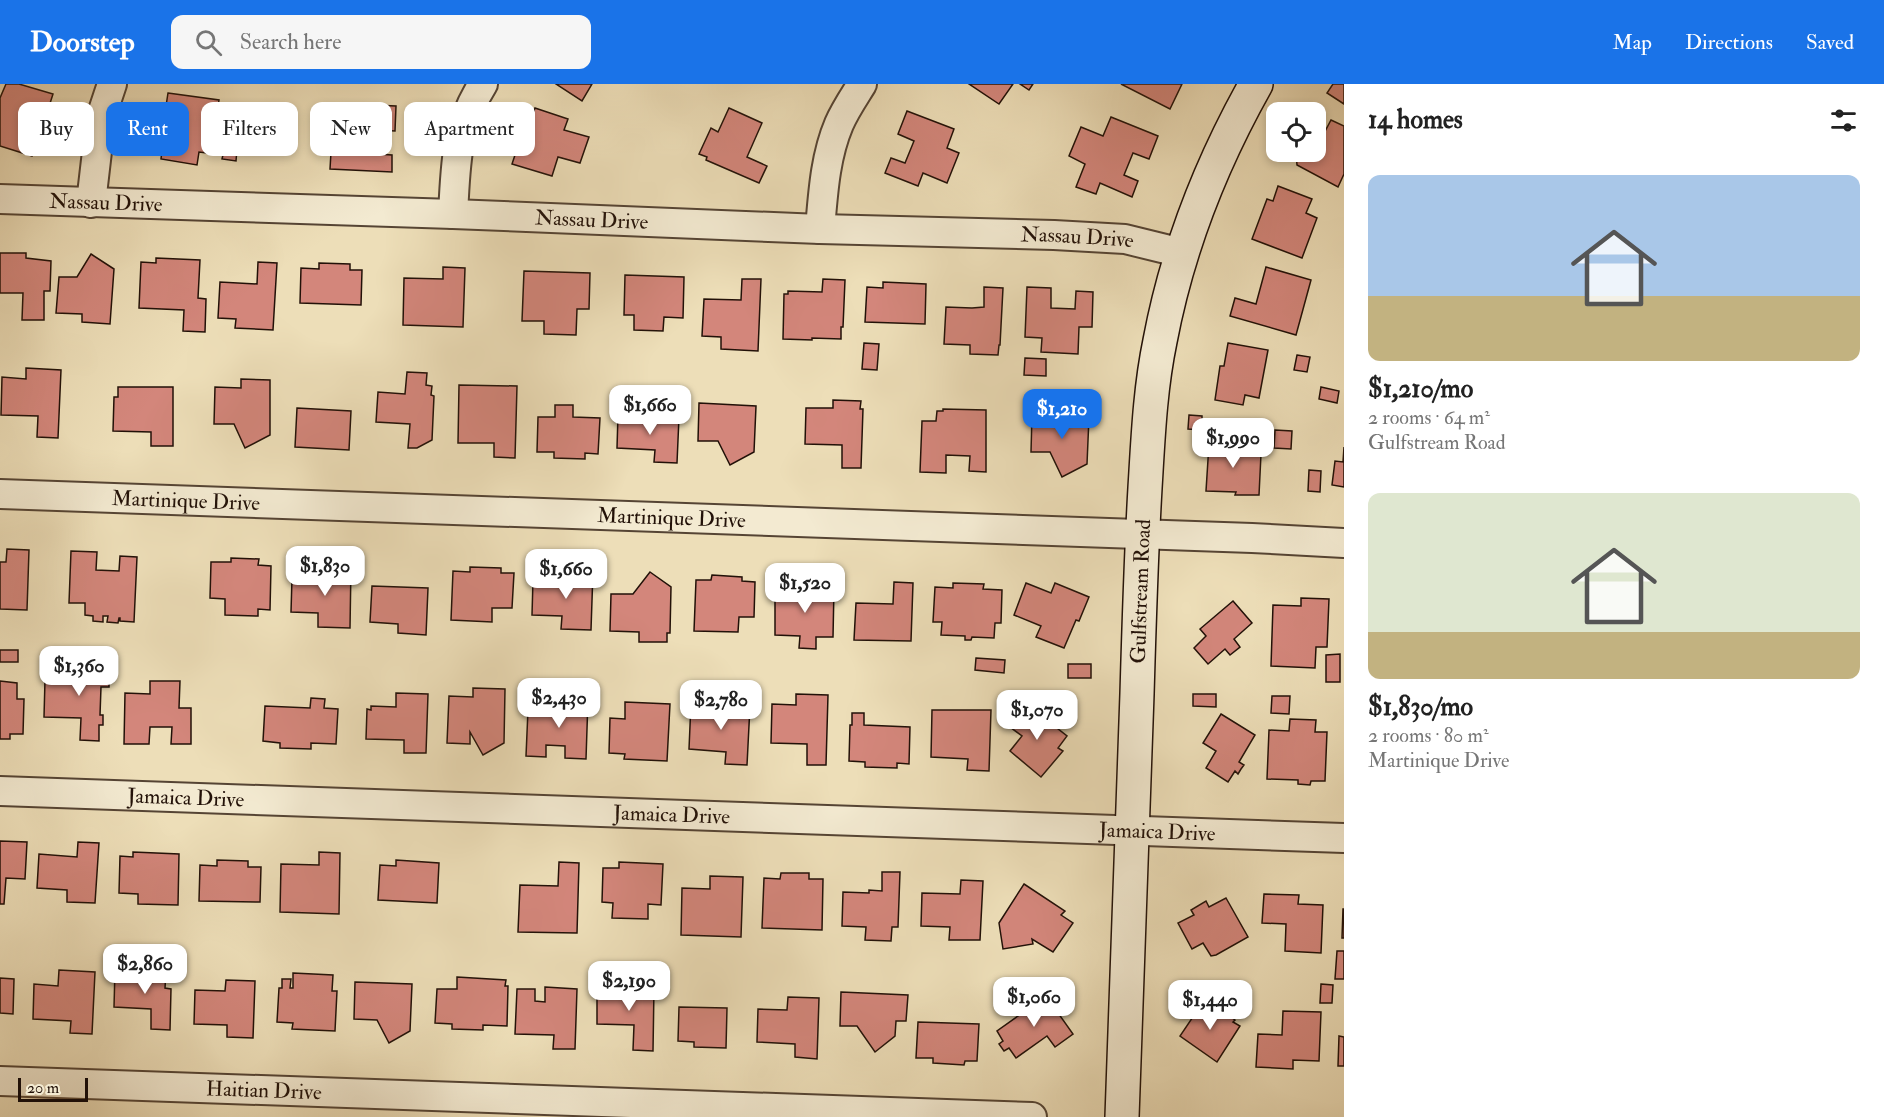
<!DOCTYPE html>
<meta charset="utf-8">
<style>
:root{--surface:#fff;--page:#f6f6f6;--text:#222;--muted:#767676;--accent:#1a73e8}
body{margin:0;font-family:"IM FELL Double Pica",serif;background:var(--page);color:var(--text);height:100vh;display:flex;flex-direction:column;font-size:22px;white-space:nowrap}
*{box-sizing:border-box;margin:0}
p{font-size:20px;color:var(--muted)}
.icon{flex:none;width:33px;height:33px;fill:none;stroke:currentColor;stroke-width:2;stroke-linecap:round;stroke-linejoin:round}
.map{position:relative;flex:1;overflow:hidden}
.side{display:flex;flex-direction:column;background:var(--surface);width:540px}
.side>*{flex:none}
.hud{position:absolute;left:18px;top:18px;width:570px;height:54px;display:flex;gap:12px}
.controls{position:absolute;left:1266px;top:18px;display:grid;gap:12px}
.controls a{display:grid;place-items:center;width:60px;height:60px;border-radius:12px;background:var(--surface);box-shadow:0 3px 9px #0003;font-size:30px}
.scale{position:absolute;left:18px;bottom:15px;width:70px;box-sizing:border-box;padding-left:6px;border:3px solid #221108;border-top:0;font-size:16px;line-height:21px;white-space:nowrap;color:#221108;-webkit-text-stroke:4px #f3ead1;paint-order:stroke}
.price{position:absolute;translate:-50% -51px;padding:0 14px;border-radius:12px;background:#fff;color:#222;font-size:20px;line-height:39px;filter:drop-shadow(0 2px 3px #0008)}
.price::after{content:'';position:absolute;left:50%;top:36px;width:18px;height:14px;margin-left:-9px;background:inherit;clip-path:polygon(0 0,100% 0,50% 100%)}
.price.current{background:var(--accent);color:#fff}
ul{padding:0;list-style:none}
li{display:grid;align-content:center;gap:12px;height:318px;padding:0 24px}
li span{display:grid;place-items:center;height:186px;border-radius:12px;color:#555}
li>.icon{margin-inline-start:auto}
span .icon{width:108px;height:108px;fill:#fffc;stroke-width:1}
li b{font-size:26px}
h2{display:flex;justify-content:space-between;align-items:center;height:72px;padding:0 24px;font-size:26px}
.tag{padding:0 21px;border-radius:12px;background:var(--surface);box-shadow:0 3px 9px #0003;font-size:21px;line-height:54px}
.tag.current{background:var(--accent);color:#fff}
header{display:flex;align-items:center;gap:36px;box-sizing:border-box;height:84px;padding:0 30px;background:var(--accent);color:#fff}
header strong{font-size:28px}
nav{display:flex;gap:33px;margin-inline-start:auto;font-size:21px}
.search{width:420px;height:54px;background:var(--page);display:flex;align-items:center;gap:15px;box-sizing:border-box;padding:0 21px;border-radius:12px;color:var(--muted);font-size:22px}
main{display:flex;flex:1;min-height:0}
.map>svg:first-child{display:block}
</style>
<header>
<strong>Doorstep</strong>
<div class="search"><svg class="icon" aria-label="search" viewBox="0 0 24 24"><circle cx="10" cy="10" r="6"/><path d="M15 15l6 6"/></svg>Search here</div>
<nav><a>Map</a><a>Directions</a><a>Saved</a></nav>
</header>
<main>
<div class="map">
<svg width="1344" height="1033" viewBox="0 0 1344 1033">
<rect width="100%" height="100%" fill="#eddeb8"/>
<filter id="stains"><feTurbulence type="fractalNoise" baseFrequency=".00333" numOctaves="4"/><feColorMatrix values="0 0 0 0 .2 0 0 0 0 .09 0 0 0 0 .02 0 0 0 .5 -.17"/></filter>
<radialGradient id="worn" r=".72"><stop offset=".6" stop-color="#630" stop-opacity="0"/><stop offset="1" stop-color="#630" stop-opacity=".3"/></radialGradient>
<g fill="#d3867b" stroke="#221108" stroke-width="1.5">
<path d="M6 0H19L53 10 45 35 29 29 22 51 37 56 32 72 0 62V14Z"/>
<path d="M556 0H592L582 17Z"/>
<path d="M969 0H1013L999 20Z"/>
<path d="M1020 0H1033L1029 6Z"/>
<path d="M1121 0H1182L1170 25Z"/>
<path d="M1333 0H1344V20L1327 9Z"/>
<path d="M168 9 219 16 216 37 226 38V30L240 31 236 77 222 75 223 71 199 68 197 81 161 75 163 59 179 61 182 37 164 35Z"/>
<path d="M347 20 396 22 395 47 377 46V70L392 71V88L330 85 331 68 322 67 323 39H332L333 22H346Z"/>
<path d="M535 24 568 35 564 46 589 53 580 79 558 73 552 92 512 80 525 41 529 42Z"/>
<path d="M729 24 762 39 747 73 767 82 759 99 706 76 707 73 699 70 711 44 718 48Z"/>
<path d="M907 27 954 45 947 64 959 69 947 99 923 89 918 102 885 89 891 74 905 79 914 57 898 50Z"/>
<path d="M1111 33 1158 52 1149 75 1133 69 1124 91 1138 97 1132 113 1100 99 1096 110 1076 103 1085 80 1069 72 1081 43 1103 52Z"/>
<path d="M1331 36 1344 42V90L1338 103 1297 81 1296 68H1316V53H1322Z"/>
<path d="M1278 102 1312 115 1306 129 1317 134 1302 174 1252 155 1267 115 1273 117Z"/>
<path d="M0 169H26V174L51 177 50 207H44V236H22L23 209H0Z"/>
<path d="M91 170 114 185 110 240 82 238V230L56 229 59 193H77Z"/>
<path d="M156 174 200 176 198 214 206 215 205 248 183 247 184 226 139 224 141 178 156 179Z"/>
<path d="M258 178 277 179 273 246 235 244 236 235 218 234 220 198 257 200Z"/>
<path d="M319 179 350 180V186H362L361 221 300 219 301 184 319 185Z"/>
<path d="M443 183 465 184 463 243 403 241 404 194 443 195Z"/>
<path d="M1266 183 1311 196 1296 251 1230 232 1235 214 1256 220Z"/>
<path d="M524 187 590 189 589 225H577L576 251 544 250V237H522Z"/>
<path d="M625 191 684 193 683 234 664 233 663 247 634 246V231H624Z"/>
<path d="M742 195H761L758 267 721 265V253L702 252 704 215 741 216Z"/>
<path d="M823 195 845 196 843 243H841V255L812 254V256L783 255 784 210H788V207L822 208Z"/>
<path d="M883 198 926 200 925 240 865 238 867 203 883 204Z"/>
<path d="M984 203 1003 204 1000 261H999L998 271 970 270V261L944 260 946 223 972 224 984 223Z"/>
<path d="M1027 203 1051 204V224L1075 225 1076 207 1093 208 1092 243H1079L1078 270 1041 268 1042 254 1025 253Z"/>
<path d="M864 259 879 260 877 286 862 285Z"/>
<path d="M1228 259 1268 266 1259 314 1245 311 1243 321 1215 316 1220 282H1224Z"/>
<path d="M1297 271 1310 273 1307 288 1294 286Z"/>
<path d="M1025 274 1046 275V292L1024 291Z"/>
<path d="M26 284 61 286 58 354 37 353 38 332 1 331 2 293 26 295Z"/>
<path d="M407 288 427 289 426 301 432 302 431 311 434 312 432 356 417 364H408L410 340 376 338 378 308 405 310Z"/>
<path d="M241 295 270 296V351L245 364 234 340H214L215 303 241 304Z"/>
<path d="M459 301 517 302 515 374 494 373V359H458Z"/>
<path d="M118 303H173V362H151V348L113 347 114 313H118Z"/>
<path d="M1321 303 1339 307 1337 319 1319 315Z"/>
<path d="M833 316 861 317 860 325H863L861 384H842V361L805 360 806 324H833Z"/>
<path d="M699 319 756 322 754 368 730 381 718 357H698Z"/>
<path d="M555 321H573V333L600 334 598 370 585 369V375L554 374V368H537L538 333H555Z"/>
<path d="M297 324 351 327 349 366 295 363Z"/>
<path d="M943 325 986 326V388L969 387 970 372 946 371V389L920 388 922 337H936L937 327H943Z"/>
<path d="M618 331 679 333 677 379 654 378 655 366 617 364Z"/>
<path d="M1032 331 1089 333 1087 380 1062 393 1050 368H1031Z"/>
<path d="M1189 331 1202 332V346L1188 345Z"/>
<path d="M1275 346 1292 347 1291 365 1274 364Z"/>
<path d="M1227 356 1248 357 1247 370H1261L1259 411H1235L1236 408 1206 407 1209 360 1227 361Z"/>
<path d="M1344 363V403L1332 401 1335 377 1343 378Z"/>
<path d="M1309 386 1321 387 1320 408 1308 407Z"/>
<path d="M7 465 29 466 27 526 0 525V478H6Z"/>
<path d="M71 467 97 468 96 486 119 487 120 472 137 473 134 538 120 537V534H119L118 539 107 538 108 532H103V538L93 537V532L85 531V519H69Z"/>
<path d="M231 474 259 475 258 481 271 482 270 526 258 525V532L225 531V515L210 514 211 478H231Z"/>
<path d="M329 482H351L350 544 318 543V529L291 528 292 494 329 495Z"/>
<path d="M470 483 501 484V489H514L512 524H492V538L451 536 453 487 470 488Z"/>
<path d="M571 486 593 487 591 546 561 545 562 532 532 531 533 496 570 498Z"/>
<path d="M650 488 671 503 670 549H667V558H639V548L610 547 611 510H633Z"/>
<path d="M712 491 742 493V497L755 498 754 533H739L738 548 694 547 696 496H711Z"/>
<path d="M894 498 913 499 911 557 854 556 856 519 893 520Z"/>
<path d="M953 499 984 500 983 505 1002 506 1001 539H995L994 554 972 553 971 556H965V552L941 551 942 538H933L935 503 953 504Z"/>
<path d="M1026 499 1051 509 1055 499 1089 513 1079 537 1076 536 1064 564 1036 553 1041 542 1014 531Z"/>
<path d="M372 502 428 504 426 551 398 549V540L370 538Z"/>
<path d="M775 503 834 504 833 553H816V565L799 564 800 552 775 551Z"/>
<path d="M1301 514 1329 515 1327 563H1316L1315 584 1271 582 1273 521 1301 522Z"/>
<path d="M1233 517 1252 539 1234 555 1240 563 1230 571 1225 565 1208 580 1194 564 1206 552 1200 545Z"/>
<rect x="0" y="566" width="18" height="12"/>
<path d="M1340 570V598H1326V571Z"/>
<path d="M74 574 100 575 101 593 109 594V603H101L100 631H103V641H99V657L80 656 81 634 44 633 45 596 70 597Z"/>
<path d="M976 574 1005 576 1004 589 975 586Z"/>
<rect x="1068" y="580" width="23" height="14"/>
<path d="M0 597 17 599V615H24L23 650H10V655H0Z"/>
<path d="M150 597H180L179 624H191V660H171L172 643H150L149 660H124L125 609 150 610Z"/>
<path d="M473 604 505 605 504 659 483 671 470 648V660L447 659 449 612 473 613Z"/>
<path d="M396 609 428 610 426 669H404V656L366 655 367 625 371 626V622L396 623Z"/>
<path d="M796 610 828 611 826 681H807V660L771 659 772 620 796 621Z"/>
<path d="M1193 610H1216V623L1193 622Z"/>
<path d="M1272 612H1290L1289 630 1271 629Z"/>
<path d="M311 614 325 615 324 624 338 625 336 660 311 659V665L280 664V659L263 657 265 622 310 624Z"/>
<path d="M558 614 588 615 586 675 565 674V662L546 661V673L526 672 528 626 558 627Z"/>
<path d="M625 618 670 620 667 677 624 675 625 670 609 669 610 634 625 635Z"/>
<path d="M691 619 750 622 747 681 725 680 726 668 689 665Z"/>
<path d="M1026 622 1038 631 1039 630 1067 652 1058 664 1063 667 1041 693 1010 667 1022 652 1010 643Z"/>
<path d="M932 626H991L989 687 967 686 968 675 931 673Z"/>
<path d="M852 629H864V641L910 643 909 680 897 679V684L865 683V678L849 677 850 641H852Z"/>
<path d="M1221 630 1255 651 1239 678 1244 681 1241 685 1238 690 1235 687 1228 698 1206 684 1216 667 1203 659Z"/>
<path d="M1290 635 1316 636 1315 648H1327L1325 697H1311L1310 701 1298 700V696L1267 695 1269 646 1289 647Z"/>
<path d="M0 757 27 758 25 795 6 794 4 820H0Z"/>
<path d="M78 758 99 759 95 819 67 818V806L37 804 39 770 77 773Z"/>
<path d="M133 768 179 770 178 821 138 820V810L119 809 120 772 133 773Z"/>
<path d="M319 768 340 769 339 830 280 828 281 780 319 781Z"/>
<path d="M217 776 248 777V783H261L260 818 199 817 200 781 217 782Z"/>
<path d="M396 776 439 779 437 819 378 816 380 781 396 782Z"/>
<path d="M559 778 579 779 577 849 518 848 520 801 558 802Z"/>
<path d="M619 778 663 780 661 821 648 820V835L612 834 613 819 602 818 603 784H619Z"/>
<path d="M882 788H900L898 843H892L891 857 865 856 866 843 842 842 843 808 869 809V806L882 807Z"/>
<path d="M781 789H809V795H823L822 846 762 844 764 794 780 795Z"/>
<path d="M710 792 743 793 741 853 681 851 682 804 710 805Z"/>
<path d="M961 796 983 797 980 856H949L950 843 921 842 922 809 960 810Z"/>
<path d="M1024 800 1065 827 1061 831 1073 839 1053 868 1032 855 1033 860 1003 865 999 839Z"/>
<path d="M1264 810 1299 811 1298 820 1323 821 1321 869 1285 867 1286 840 1262 839Z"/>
<path d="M1226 814 1248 853 1216 871 1211 872 1203 859 1192 865 1178 839 1194 831 1191 826 1206 817 1209 823Z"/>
<path d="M1343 825H1344V854H1342Z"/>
<path d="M1337 867H1344V895H1335Z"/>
<path d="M59 886 95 888 92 950 70 949 71 937 33 935 34 900 58 902Z"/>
<path d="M115 886 166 888 165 904 171 905 170 946 151 945V925L114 923Z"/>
<path d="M293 889 333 891 332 907H337L335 947 292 945 293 939 277 938 279 904H282V895H291L290 904H293Z"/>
<path d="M457 893 506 896 505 902H508L507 942 483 941V946L452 945V940L435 939 437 905H457Z"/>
<path d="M0 894 14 895 13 930 0 929Z"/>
<path d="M226 896 255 897 253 954 227 953V941L194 940 195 906 225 907Z"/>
<path d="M355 898 412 900 410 947 389 959 377 936 354 935Z"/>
<path d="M1321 900 1333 901 1332 919H1320Z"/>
<path d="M545 903 577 905 575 965H553L554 951 515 950 517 905H535V917L545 918Z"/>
<path d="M597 903 654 904 653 967 633 966 634 941 597 940Z"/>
<path d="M841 908 908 911 906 937H896L895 952 875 968 857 942H840Z"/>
<path d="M1046 912 1073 950 1055 963 1047 952 1016 974 1009 964 1004 967 999 960 1003 957 997 947Z"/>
<path d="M788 913 819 914 817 975 795 973V960L757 958 758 925 787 926Z"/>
<path d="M1203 918 1220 929 1222 927 1235 936 1233 938 1240 942 1217 978 1180 952Z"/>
<path d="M679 923 727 924 726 964 694 963V958L678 957Z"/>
<path d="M1283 927 1321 928 1319 977 1293 976V985L1256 983 1258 950 1282 951Z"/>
<path d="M918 938 979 940 977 977H965L964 981 933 979V974H916Z"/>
<path d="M1339 952 1344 953V982H1338Z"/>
</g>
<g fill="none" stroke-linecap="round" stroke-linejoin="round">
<defs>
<g id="street">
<path id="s1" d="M0 115 453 130 820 145 1054 151 1125 155 1182 169"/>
<path d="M91 119 101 33 112 0"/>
<path d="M453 130C456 79 455 44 483 0"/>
<path d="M820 145C823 110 825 73 839 40 845 26 854 13 862 0"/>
<path id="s2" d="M0 410 1252 454 1344 459"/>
<path id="s3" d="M0 707 1344 754"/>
<path id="s4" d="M0 997 1032 1033"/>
</g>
<g id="secondary">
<path id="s5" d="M1122 1033C1127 892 1132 751 1137 610 1139 541 1141 472 1145 404 1148 355 1150 305 1160 257 1177 167 1211 80 1256 0"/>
</g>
</defs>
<use href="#street" stroke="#554434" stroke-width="32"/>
<use href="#secondary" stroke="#221108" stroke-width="36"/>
<use href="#street" stroke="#f3ead1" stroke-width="28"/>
<use href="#secondary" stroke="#f3ead1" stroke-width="33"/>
</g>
<g text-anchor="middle" stroke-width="5" stroke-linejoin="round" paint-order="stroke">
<g font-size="21" fill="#221108" stroke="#f3ead1">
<text dy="7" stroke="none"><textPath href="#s1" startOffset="106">Nassau Drive</textPath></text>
<text dy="7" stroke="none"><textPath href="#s1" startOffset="592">Nassau Drive</textPath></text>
<text dy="7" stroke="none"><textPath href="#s1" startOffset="1078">Nassau Drive</textPath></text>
<text dy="7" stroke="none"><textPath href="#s2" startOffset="186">Martinique Drive</textPath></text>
<text dy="7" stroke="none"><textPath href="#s2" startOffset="672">Martinique Drive</textPath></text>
<text dy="7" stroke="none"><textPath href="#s5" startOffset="526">Gulfstream Road</textPath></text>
<text dy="7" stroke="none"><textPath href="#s3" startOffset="186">Jamaica Drive</textPath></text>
<text dy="7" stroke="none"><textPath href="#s3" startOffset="672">Jamaica Drive</textPath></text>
<text dy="7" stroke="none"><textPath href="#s3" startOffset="1158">Jamaica Drive</textPath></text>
<text dy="7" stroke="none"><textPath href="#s4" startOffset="264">Haitian Drive</textPath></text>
</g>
</g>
<rect width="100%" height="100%" filter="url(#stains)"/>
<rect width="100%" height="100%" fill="url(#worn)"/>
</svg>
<div class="controls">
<a><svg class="icon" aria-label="locate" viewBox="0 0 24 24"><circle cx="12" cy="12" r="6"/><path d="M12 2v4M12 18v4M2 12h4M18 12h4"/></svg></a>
</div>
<div class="scale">20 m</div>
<b class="price" style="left:650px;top:352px">$1,660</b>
<b class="price current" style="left:1062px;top:356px">$1,210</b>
<b class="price" style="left:1233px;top:385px">$1,990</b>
<b class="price" style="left:325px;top:513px">$1,830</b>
<b class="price" style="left:566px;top:516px">$1,660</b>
<b class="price" style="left:805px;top:530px">$1,520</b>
<b class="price" style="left:79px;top:613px">$1,360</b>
<b class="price" style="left:559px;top:645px">$2,430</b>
<b class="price" style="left:721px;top:647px">$2,780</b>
<b class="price" style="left:1037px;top:657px">$1,070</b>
<b class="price" style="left:145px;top:911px">$2,860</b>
<b class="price" style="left:629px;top:928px">$2,190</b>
<b class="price" style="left:1034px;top:944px">$1,060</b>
<b class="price" style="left:1210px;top:947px">$1,440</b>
<div class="hud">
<a class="tag">Buy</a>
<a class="tag current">Rent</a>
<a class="tag">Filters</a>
<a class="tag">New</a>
<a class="tag">Apartment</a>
</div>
</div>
<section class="side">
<h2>14 homes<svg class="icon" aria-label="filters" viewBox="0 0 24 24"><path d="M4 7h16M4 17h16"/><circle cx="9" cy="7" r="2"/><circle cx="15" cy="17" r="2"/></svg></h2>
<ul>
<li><span style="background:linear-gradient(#a9c7e8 65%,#c2b280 0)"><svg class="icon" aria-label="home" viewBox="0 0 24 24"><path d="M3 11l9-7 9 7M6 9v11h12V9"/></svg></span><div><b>$1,210/mo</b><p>2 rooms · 64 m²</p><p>Gulfstream Road</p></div></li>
<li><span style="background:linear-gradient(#dfe7d0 75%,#c2b280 0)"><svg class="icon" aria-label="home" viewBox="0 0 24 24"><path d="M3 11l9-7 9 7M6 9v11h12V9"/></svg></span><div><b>$1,830/mo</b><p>2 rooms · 80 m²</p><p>Martinique Drive</p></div></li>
</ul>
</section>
</main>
